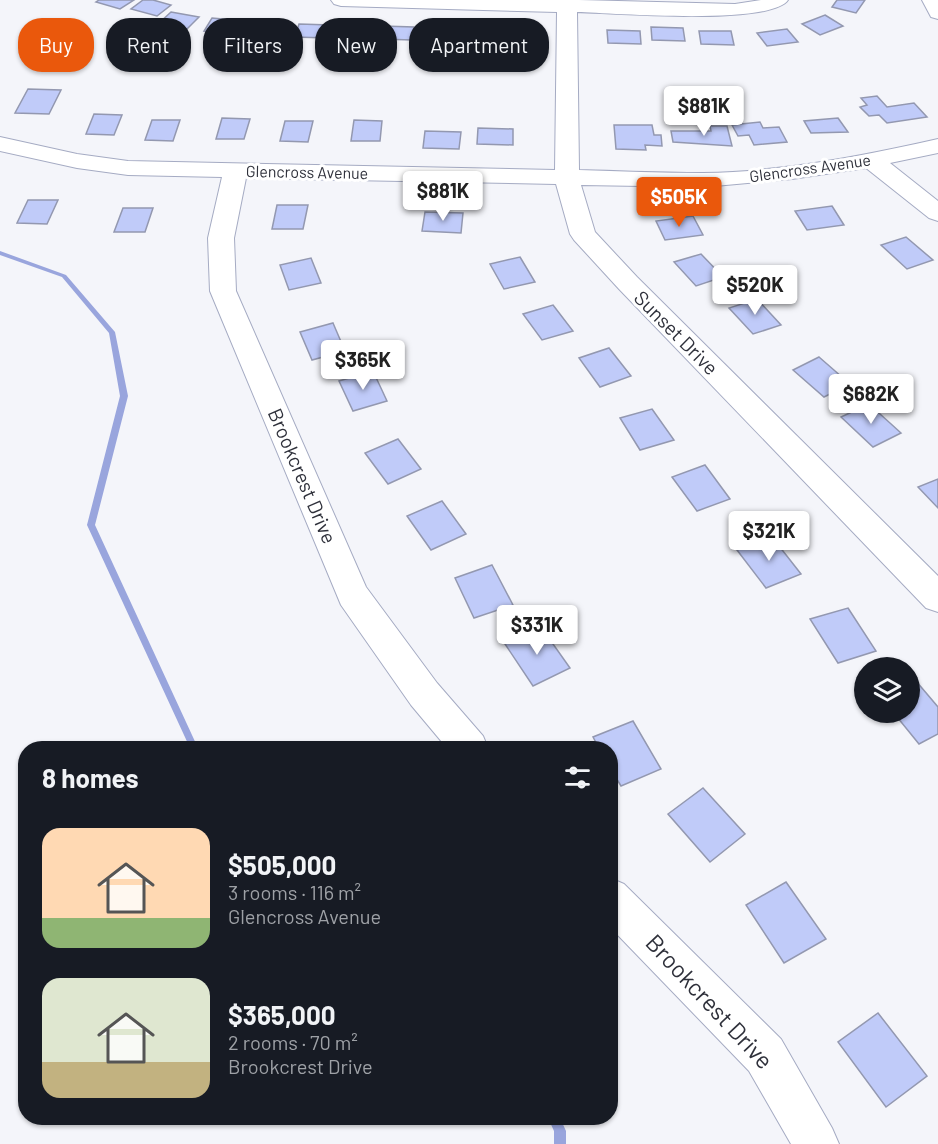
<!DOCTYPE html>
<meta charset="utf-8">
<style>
:root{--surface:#171b24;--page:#242831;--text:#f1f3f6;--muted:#9ea1a6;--accent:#ea580c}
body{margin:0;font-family:Barlow,sans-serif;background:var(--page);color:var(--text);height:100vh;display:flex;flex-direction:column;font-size:22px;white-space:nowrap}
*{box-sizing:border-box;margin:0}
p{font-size:20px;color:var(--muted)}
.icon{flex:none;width:33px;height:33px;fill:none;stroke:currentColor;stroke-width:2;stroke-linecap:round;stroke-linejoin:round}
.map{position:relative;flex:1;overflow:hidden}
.sheet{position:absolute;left:18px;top:741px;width:600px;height:384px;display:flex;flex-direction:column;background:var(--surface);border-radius:24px;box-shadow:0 2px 4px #0004}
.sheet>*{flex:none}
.guide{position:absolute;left:18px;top:18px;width:600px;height:54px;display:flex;gap:12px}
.fabs{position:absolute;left:854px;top:657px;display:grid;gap:12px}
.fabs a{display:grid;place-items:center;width:66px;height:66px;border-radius:50%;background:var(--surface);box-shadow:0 2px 4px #0004;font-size:30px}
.price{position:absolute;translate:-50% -51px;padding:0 14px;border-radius:6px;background:#fff;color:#222;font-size:20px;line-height:39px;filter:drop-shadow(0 2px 3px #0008)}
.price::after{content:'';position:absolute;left:50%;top:36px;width:18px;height:14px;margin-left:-9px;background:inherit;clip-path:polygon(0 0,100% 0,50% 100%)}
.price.selected{background:var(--accent);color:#fff}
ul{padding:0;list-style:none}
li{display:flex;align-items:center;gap:18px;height:150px;padding:0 24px}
li span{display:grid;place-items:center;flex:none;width:168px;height:120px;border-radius:18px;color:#555}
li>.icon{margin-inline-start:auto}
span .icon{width:72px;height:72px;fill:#fffc;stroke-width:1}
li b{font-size:26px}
h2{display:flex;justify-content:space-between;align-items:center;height:72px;padding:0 24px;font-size:26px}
.tag{padding:0 21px;border-radius:24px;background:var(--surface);box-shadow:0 2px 4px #0004;font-size:21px;line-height:54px}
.tag.selected{background:var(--accent);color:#fff}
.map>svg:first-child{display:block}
</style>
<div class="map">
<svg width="938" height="1144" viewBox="0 0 938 1144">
<rect width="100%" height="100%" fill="#f4f5fa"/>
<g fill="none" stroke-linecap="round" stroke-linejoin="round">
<g fill="#99a5dd" fill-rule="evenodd">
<path d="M0 251 66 275 115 332 128 396 95 525 198 748H190L87 525 120 396 109 333 62 277 0 255Z"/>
<path d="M548 1118H560L566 1131V1144H554V1131Z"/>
</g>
</g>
<g fill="#c0cbf9" stroke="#9398b0" stroke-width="1.5">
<path d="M99 0H134L120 9 96 2Z"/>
<path d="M143 0H153L171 5 157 16 131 9Z"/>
<path d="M837 0H865L856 13 832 7Z"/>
<path d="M171 12 199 17 187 29 158 24Z"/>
<path d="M825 15 843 26 820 35 802 24Z"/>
<path d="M212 18 243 21 235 34 204 31Z"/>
<path d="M258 22 289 24 283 37 251 35Z"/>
<path d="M299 24 330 25 327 38 295 37Z"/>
<path d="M341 24 366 25 363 41H337Z"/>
<path d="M507 25 532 26V42H506Z"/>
<path d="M382 26 414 27 412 40 380 39Z"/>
<path d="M422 27 448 28 446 44H420Z"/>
<path d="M651 27 683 28 685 41 652 40Z"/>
<path d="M462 29 488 30 487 46H461Z"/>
<path d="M787 29 798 42 767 46 757 33Z"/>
<path d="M607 30 640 31 641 44 608 43Z"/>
<path d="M699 31H731L734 45 701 44Z"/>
<path d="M28 89 61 90 49 114 15 113Z"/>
<path d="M877 96 887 107 914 103 927 117 887 123 879 115 869 116 860 107 867 105 861 98Z"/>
<path d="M94 114 122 115 114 135 86 134Z"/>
<path d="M222 118 250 119 244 139H216Z"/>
<path d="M838 118 848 132 811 133 804 121Z"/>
<path d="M152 120H180L173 141 145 140Z"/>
<path d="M354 120 382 121 380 141H351Z"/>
<path d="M285 121H313L308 142 280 141Z"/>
<path d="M760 122 763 128 779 127 787 142 754 145 749 135 738 136 732 125Z"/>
<path d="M614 125H652L654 135H661L662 146 645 145 646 150 616 149Z"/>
<path d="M710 126H727L732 146 673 142 671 131H711Z"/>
<path d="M478 128 513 129V145L477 144Z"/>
<path d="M425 131 461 132 459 149 423 148Z"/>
<path d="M28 200H58L47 224 17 223Z"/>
<path d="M277 205H308L303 229H272Z"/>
<path d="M832 206 844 225 807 230 795 211Z"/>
<path d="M123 208H153L145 232H114Z"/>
<path d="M425 212 463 213 461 233 422 231Z"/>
<path d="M693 216 703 235 665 240 656 221Z"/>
<path d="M906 237 933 260 907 269 881 245Z"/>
<path d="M701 254 723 277 696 286 674 262Z"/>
<path d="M520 257 535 282 504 289 490 264Z"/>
<path d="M311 258 321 283 289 290 280 265Z"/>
<path d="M757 299 781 325 753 334 729 308Z"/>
<path d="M553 305 573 331 542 340 523 314Z"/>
<path d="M333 323 345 351 312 360 300 332Z"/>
<path d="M609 348 631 376 600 387 579 358Z"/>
<path d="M819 357 850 384 824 397 793 370Z"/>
<path d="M373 371 387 401 353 411 339 381Z"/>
<path d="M869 404 901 433 873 447 841 417Z"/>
<path d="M652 409 674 440 640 450 620 418Z"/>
<path d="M398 439 421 469 388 484 365 453Z"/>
<path d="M705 465 730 499 697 511 672 477Z"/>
<path d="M938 479V508L918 487Z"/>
<path d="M442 501 466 534 431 550 407 516Z"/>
<path d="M772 537 801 574 766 588 737 550Z"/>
<path d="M492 565 513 605 474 618 455 578Z"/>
<path d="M848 608 876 651 838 663 810 619Z"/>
<path d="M541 627 570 668 533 686 505 644Z"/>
<path d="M916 681 938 707V734L919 744 893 712H909V685Z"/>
<path d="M633 721 661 769 621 786 610 768V748H599L593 737Z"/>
<path d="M703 788 745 834 710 862 668 814Z"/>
<path d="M786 882 826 939 784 963 746 905Z"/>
<path d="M878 1013 927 1076 886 1107 838 1042Z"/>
</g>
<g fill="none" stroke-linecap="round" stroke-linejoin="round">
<defs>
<g id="minor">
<path d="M331 0H579L735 4 761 0H788C770 26 613 13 577 12L579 170C620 171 661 173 703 173 780 172 863 156 938 139V153L890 163 938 201V221L929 218 866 168 792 179 704 187 581 185 595 232 637 277 938 576V612L926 608 619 289 574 240 570 234 556 184 246 178 234 238 236 291 366 587 437 683 483 736 488 748H447L411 705 341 605 210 291 208 238 222 177 128 175 77 168 0 151V137L77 154 128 161 555 170 557 12 341 6 334 4Z"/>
<path d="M922 0H938V19L931 17Z"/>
<path d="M610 878 624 884 781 1039 832 1128 839 1144H791L749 1071 610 927Z"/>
</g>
</defs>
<use href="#minor" stroke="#a5abc3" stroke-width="2"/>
<use href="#minor" fill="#fff" fill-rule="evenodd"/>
</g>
<g text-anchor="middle" stroke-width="6" stroke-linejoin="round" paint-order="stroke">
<g font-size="16" fill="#2f313b" stroke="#fff">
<text transform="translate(810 168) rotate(-8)" y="6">Glencross Avenue</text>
<text transform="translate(307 172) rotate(1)" y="6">Glencross Avenue</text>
</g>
<g font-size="20" fill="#2f313b" stroke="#fff">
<text transform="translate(676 333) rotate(45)" y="7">Sunset Drive</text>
<text transform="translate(302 476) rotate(67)" y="7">Brookcrest Drive</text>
</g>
<g font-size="24" fill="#2f313b" stroke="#fff">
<text transform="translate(709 1002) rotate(47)" y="8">Brookcrest Drive</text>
</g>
</g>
</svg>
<div class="fabs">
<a><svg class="icon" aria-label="layers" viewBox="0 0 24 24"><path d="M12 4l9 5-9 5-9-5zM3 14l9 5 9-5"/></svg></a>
</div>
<b class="price" style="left:704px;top:137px">$881K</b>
<b class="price" style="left:443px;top:222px">$881K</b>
<b class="price selected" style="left:679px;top:228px">$505K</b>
<b class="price" style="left:755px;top:316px">$520K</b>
<b class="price" style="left:363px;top:391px">$365K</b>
<b class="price" style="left:871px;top:425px">$682K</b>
<b class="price" style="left:769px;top:562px">$321K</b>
<b class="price" style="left:537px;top:656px">$331K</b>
<div class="guide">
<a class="tag selected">Buy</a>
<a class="tag">Rent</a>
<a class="tag">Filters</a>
<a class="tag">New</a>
<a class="tag">Apartment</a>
</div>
<section class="sheet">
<h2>8 homes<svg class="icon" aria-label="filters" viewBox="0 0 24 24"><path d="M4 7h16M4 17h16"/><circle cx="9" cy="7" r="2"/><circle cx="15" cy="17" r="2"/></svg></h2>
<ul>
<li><span style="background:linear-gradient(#ffd9b3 75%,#8fb573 0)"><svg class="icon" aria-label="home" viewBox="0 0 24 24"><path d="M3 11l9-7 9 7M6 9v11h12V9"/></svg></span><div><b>$505,000</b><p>3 rooms · 116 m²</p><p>Glencross Avenue</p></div></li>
<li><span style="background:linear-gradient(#dfe7d0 70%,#c2b280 0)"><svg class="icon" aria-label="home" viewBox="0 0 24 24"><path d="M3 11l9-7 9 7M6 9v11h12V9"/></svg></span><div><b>$365,000</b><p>2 rooms · 70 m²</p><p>Brookcrest Drive</p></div></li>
</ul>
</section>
</div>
